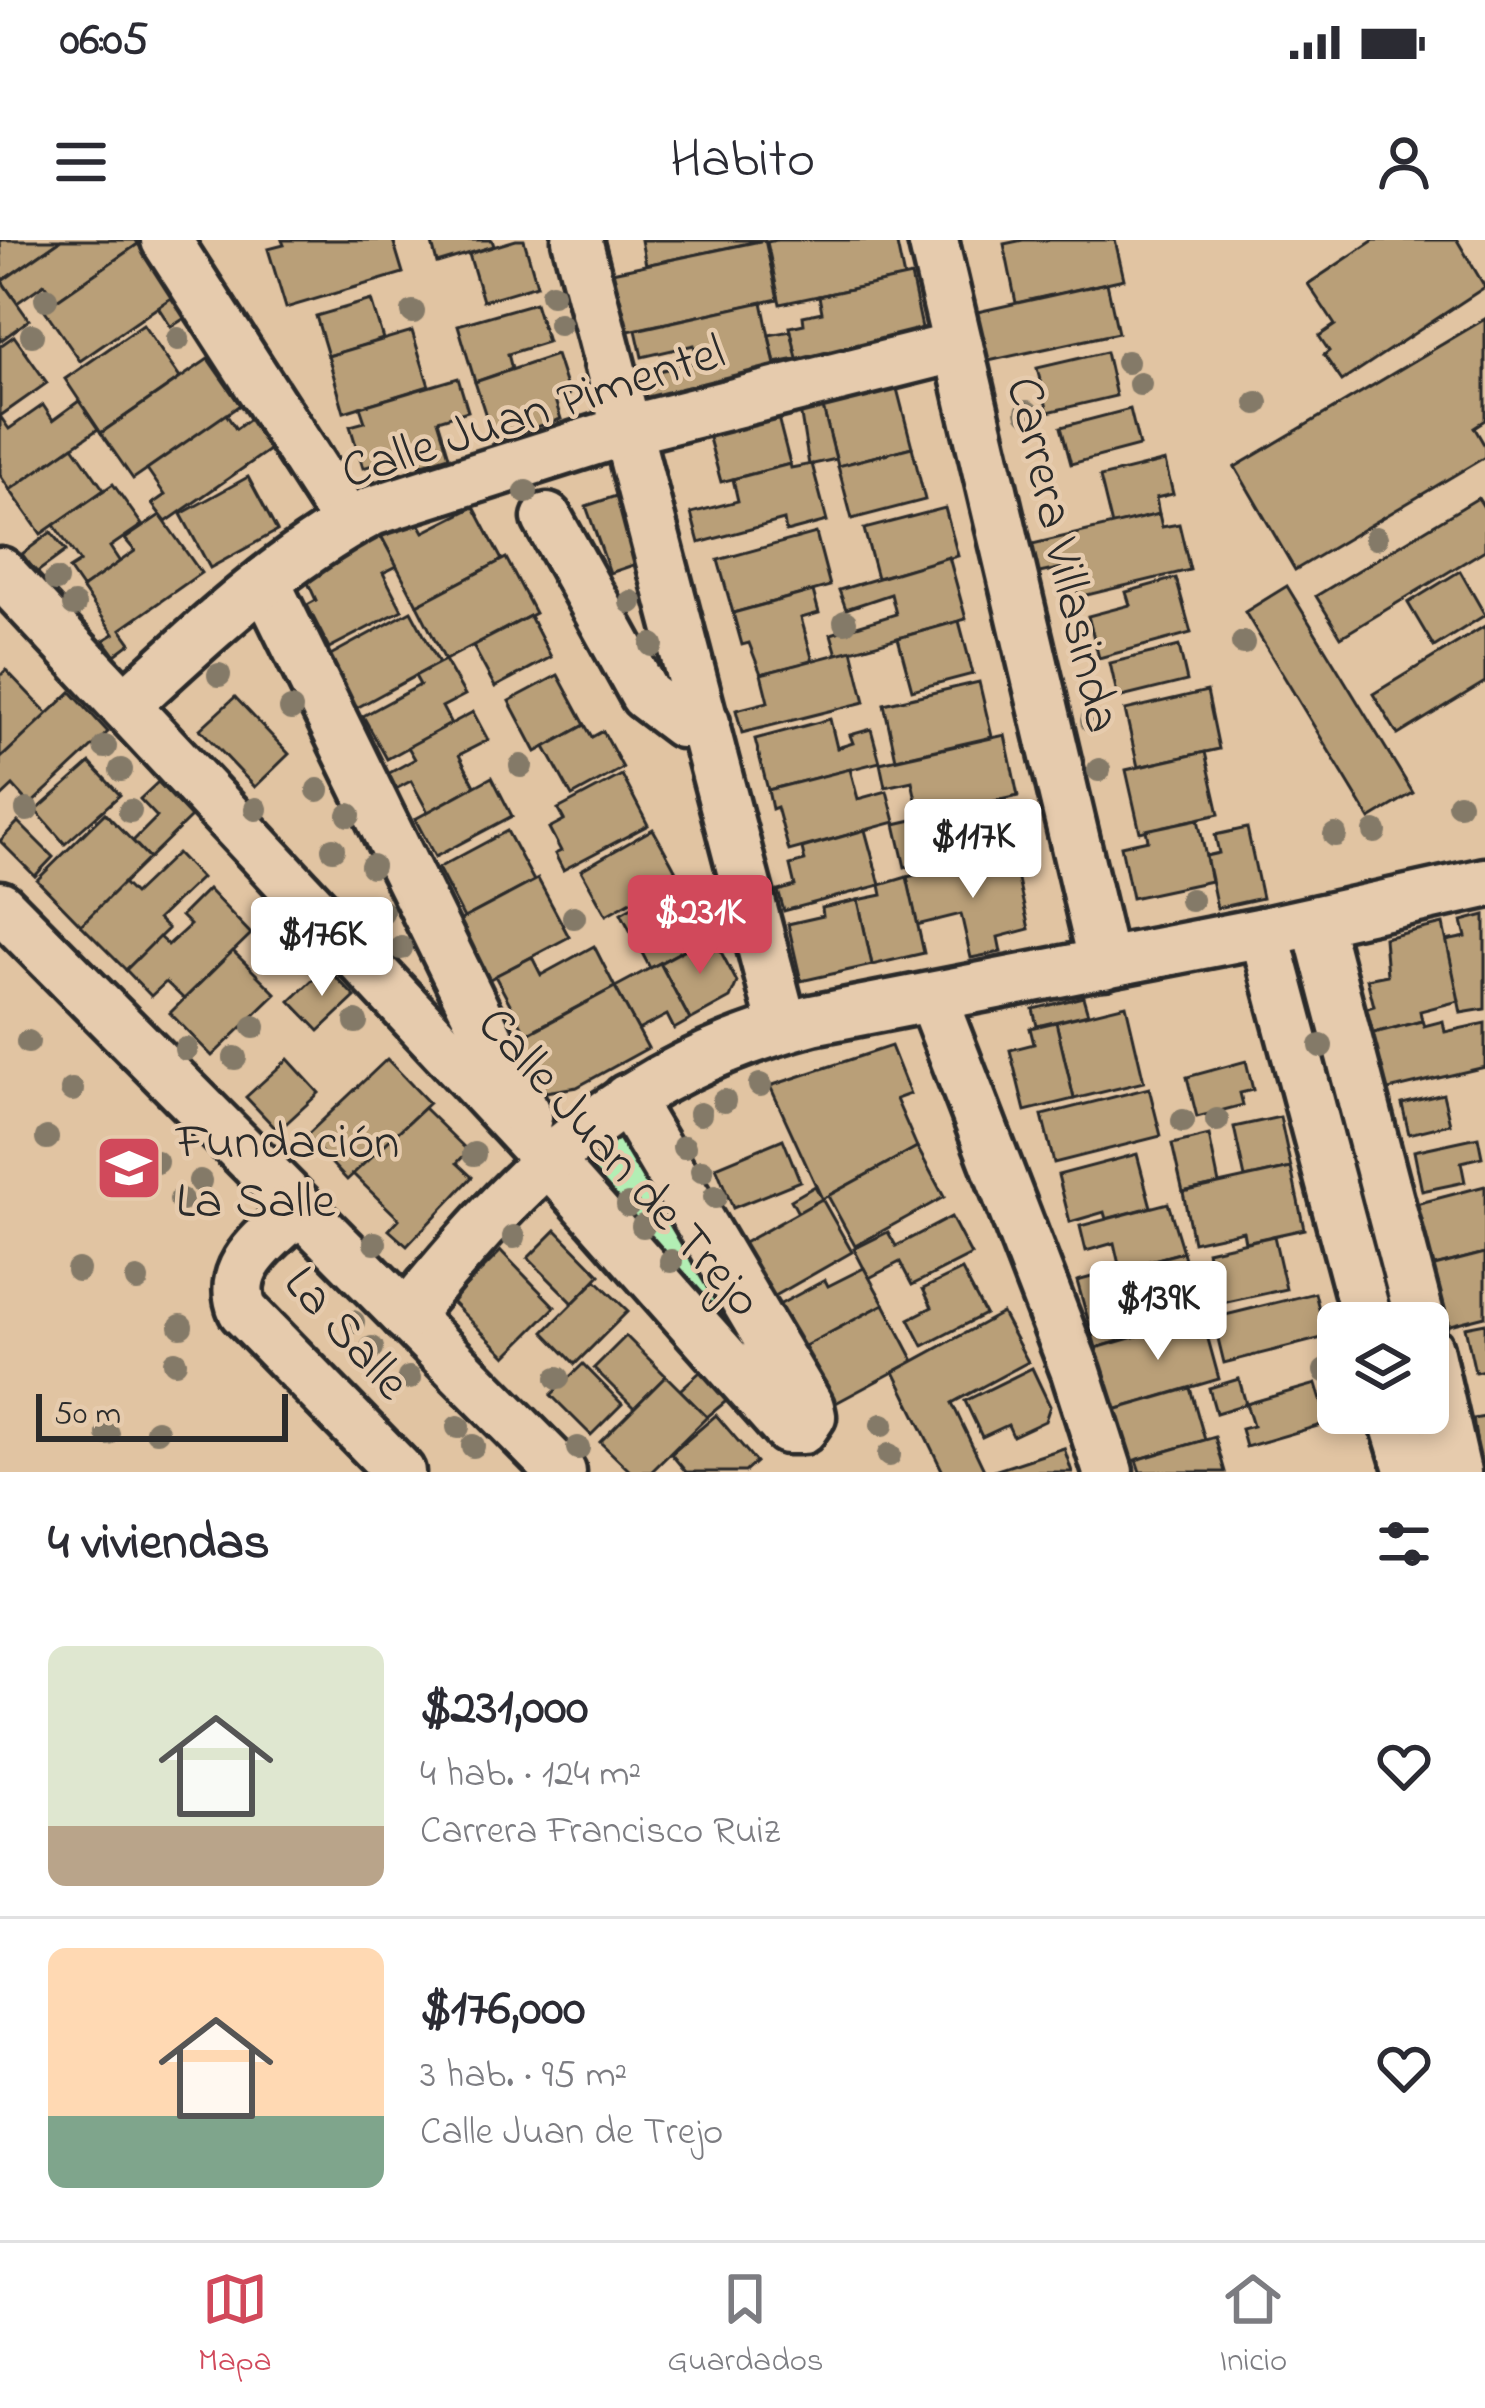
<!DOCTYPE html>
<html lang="es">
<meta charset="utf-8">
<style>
:root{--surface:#fff;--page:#f2f2f3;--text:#2b2b33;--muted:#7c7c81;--line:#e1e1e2;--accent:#d1495b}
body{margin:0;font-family:"Indie Flower",sans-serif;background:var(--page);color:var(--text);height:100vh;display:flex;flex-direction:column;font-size:45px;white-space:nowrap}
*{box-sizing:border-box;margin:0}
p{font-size:39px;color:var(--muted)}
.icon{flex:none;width:66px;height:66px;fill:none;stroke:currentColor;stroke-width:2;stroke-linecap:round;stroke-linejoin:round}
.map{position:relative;height:1232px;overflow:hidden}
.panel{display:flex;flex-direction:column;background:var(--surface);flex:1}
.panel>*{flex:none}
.tools{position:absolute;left:1317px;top:1062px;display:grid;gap:24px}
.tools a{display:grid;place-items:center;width:132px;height:132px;border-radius:18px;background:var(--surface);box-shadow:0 6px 18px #0003;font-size:60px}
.scale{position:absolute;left:36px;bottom:30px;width:252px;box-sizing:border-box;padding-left:12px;border:6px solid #2b2b2b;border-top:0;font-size:33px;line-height:42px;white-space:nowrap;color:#2b2b2b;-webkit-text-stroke:9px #e6cbad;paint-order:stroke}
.price{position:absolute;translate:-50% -102px;padding:0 27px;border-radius:12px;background:#fff;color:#222;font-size:39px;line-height:78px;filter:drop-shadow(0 3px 6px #0008)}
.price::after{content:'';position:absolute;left:50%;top:72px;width:36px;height:27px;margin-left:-18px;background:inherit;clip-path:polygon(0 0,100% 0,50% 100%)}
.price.selected{background:var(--accent);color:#fff}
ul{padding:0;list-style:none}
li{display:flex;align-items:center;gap:36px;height:300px;padding:0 48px}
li+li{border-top:3px solid var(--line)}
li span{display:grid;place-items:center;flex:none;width:336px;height:240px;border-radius:18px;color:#555}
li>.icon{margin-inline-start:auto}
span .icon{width:144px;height:144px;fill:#fffc;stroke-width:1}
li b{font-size:51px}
h2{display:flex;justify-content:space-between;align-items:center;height:144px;padding:0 48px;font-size:51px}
.status{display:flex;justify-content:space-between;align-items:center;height:84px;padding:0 60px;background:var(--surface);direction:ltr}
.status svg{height:33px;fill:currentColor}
header{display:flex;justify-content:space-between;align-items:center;height:156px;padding:0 48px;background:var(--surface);font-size:54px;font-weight:600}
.tabs{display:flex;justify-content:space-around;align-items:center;height:168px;border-top:3px solid var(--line);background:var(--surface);font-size:33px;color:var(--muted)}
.tabs a{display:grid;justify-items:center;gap:6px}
.tabs .selected{color:var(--accent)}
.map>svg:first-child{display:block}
</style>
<div class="status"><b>06:05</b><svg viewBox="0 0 49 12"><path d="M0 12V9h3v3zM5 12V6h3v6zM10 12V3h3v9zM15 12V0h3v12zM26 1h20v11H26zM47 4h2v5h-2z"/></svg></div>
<header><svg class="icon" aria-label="menu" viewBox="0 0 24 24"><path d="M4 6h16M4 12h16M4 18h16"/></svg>Habito<svg class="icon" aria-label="person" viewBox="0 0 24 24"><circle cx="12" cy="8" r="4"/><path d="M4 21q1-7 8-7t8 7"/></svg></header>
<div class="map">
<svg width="1485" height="1232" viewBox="0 0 1485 1232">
<rect width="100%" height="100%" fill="#e1c4a2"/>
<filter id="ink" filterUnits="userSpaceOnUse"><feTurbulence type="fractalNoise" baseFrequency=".00833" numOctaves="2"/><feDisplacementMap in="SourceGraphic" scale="24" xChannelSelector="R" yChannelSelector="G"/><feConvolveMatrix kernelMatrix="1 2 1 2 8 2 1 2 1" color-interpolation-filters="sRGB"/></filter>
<g filter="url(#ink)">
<path fill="#b2eeb4" stroke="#6e8c70" stroke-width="3" d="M618 864 808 1183 547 919Z"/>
<g fill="#b99f78" stroke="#2b2b2b" stroke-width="3">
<path d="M0 0H61L2 41Z"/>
<path d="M61 0H136L138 4 56 61 44 44 17 63 2 41Z"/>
<path d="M282 0H393L403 33 286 68 268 9 284 5Z"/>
<path d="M431 0H492L494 6 437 23Z"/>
<path d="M516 0H524L537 45 483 61 469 14Z"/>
<path d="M641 0H763L646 25Z"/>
<path d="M765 0 778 59 624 92 612 32Z"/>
<path d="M777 0H896L904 38 780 64 767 2Z"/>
<path d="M1115 0 1124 39 1016 63 1004 4 1023 0Z"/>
<path d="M1374 0H1457L1485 47 1342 141 1324 115 1329 111 1319 96 1335 85 1308 44Z"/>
<path d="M138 4 174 56 80 121 44 69Z"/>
<path d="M911 36 925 102 799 129 790 87 804 84 803 76 822 72 819 56Z"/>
<path d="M0 39 29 80 0 101Z"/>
<path d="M1107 43 1118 93 984 122 973 73Z"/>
<path d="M174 56 188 76 171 87 158 67Z"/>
<path d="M371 60 383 99 328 116 316 76Z"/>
<path d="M762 62 777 135 645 163 640 135 698 122 694 105 642 117 636 90Z"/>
<path d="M535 63 547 102 508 114 512 129 475 142 458 85Z"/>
<path d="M1485 79V180L1474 187 1485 206V217L1295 330 1235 227Z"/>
<path d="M143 85 180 138 101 193 65 139Z"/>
<path d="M412 91 429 146 344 172 328 116Z"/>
<path d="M791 91 797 119 775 123 769 95Z"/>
<path d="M14 96 47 143 0 176V106Z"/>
<path d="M1106 112 1116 156 1048 172 1037 128Z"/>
<path d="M556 115 569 155 555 160 561 179 494 201 475 142Z"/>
<path d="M208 119 240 165 133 239 101 193Z"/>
<path d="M893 133 912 207 838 226 819 152Z"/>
<path d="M458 138 468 171 438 180 449 216 420 225 416 212 363 228 350 186 365 182 360 167Z"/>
<path d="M819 152 836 219 809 225 798 157Z"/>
<path d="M79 161 98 189 10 250 0 235V176L9 189 43 165 53 180Z"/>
<path d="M774 162 790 224 721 242 704 180Z"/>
<path d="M1130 169 1139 206 1071 224 1061 187Z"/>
<path d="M226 174 236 189 251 178 272 208 166 282 152 264 165 255 147 229Z"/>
<path d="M73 206 104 250 41 294 10 250Z"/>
<path d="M912 207 925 260 852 279 838 226Z"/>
<path d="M1165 221 1173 254 1156 258 1159 274 1112 286 1100 237Z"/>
<path d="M790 224 791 228 812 224 827 281 786 292 784 280 699 303 691 273 738 261 733 239Z"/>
<path d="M248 237 277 291 210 328 181 274Z"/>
<path d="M113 244 142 285 110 307 120 322 82 348 69 329 80 322 54 285Z"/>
<path d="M616 256 639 323 610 333 586 266Z"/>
<path d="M1478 258 1485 269V310L1341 397 1316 356Z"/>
<path d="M474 267 502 320 417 365 379 292 414 274 424 292Z"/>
<path d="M945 268 958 316 877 338 864 289Z"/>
<path d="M1159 274 1162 287 1179 284 1190 330 1079 357 1072 326 1035 334 1028 305Z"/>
<path d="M160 275 201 333 121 389 131 403 115 415 104 400 114 394 82 348 135 311 125 299Z"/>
<path d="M51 292 66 311 36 333 22 314Z"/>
<path d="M379 292 397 326 383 333 402 370 329 408 307 365 316 360 303 332Z"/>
<path d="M816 293 830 346 733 373 718 320Z"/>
<path d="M949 317 966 379 837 415 831 394 896 374 891 354 846 369 839 350Z"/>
<path d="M506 318 535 373 445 420 417 365Z"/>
<path d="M1460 331 1485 375 1434 407 1408 363Z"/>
<path d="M1176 338 1191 393 1099 418 1088 376 1130 365 1126 352Z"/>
<path d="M1287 346 1413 553 1370 579 1245 372Z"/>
<path d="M813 351 819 373 801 378 813 421 761 434 749 403 742 405 733 373Z"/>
<path d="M411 371 439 423 351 471 323 419Z"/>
<path d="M530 376 551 417 495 447 473 406Z"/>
<path d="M959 381 973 434 912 450 898 398Z"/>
<path d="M1485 386V442L1398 495 1373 454Z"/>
<path d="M1179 406 1187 441 1118 458 1110 423Z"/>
<path d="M852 410 865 462 742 493 736 470 768 462 761 434Z"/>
<path d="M445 420 465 455 442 467 451 484 387 519 363 476 420 445 415 436Z"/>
<path d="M6 430 48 474 0 519V436Z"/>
<path d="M558 435 585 485 536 512 509 461Z"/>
<path d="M979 442 992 497 896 519 884 464Z"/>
<path d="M1207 451 1219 509 1138 527 1125 470Z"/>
<path d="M71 452 108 492 30 565 13 546 0 558V519Z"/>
<path d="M235 457 289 514 255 547 200 489Z"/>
<path d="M473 472 488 500 459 515 475 546 428 572 411 541 390 552 382 537 415 519 408 507Z"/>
<path d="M830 479 837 508 853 503 850 495 871 489 880 522 768 550 755 499Z"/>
<path d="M585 485 592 497 603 491 623 528 572 556 545 507Z"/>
<path d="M1005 495 1018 556 920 578 912 541 885 547 880 523Z"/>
<path d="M1205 512 1219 574 1140 592 1126 530Z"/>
<path d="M90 523 120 555 65 604 36 571Z"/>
<path d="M850 529 858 559 887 551 895 582 789 611 777 567 772 569 768 550Z"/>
<path d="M622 535 648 585 563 630 555 614 561 611 549 588 564 580 558 569Z"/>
<path d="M492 537 512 576 435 617 415 579Z"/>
<path d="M158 542 191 577 149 618 133 601 157 577 140 559Z"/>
<path d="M1000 560 1012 613 925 633 923 622 905 627 895 584Z"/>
<path d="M105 573 149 618 81 685 37 640Z"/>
<path d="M1198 579 1211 641 1132 658 1121 606 1148 600 1146 590Z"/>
<path d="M18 582 53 617 35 636 0 601Z"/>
<path d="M1247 588 1262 658 1217 668 1206 616 1219 613 1215 595Z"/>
<path d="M653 589 678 635 606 675 581 630Z"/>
<path d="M865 590 880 645 784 671 778 651 795 646 790 625 805 621 802 608Z"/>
<path d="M507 591 534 641 464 678 438 628Z"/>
<path d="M177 613 201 638 158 679 168 689 126 730 81 685 123 643 134 654Z"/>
<path d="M1012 613 1029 689 998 697 1001 712 971 718 961 674 917 685 907 637Z"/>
<path d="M907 637 924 713 872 725 858 660 882 655 880 645Z"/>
<path d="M538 639 569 697 488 740 457 682Z"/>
<path d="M682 640 712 695 650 728 621 673Z"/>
<path d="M208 649 251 694 184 759 166 742 151 756 126 730 159 697 168 705 190 685 181 676Z"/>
<path d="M858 660 872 725 801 741 788 684 823 676 822 668Z"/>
<path d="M1485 675V769L1461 773 1446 701 1466 697 1462 681Z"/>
<path d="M1443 684 1459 761 1420 771 1422 781 1366 795 1361 770 1374 766 1367 739 1387 735 1384 698Z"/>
<path d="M712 695 737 742 730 758 690 780 660 723Z"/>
<path d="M594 706 615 747 526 794 495 736 532 717 541 735Z"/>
<path d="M233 711 276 754 212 816 170 773Z"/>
<path d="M660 723 690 780 674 789 667 775 638 790 615 747Z"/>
<path d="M326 727 355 757 319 791 290 761Z"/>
<path d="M615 747 648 808 577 847 545 852 517 800Z"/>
<path d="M1083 757 1088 774 1037 786 1033 769Z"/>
<path d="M1126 765 1144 842 1074 859 1056 782Z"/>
<path d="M1422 781 1424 786 1443 781 1445 792 1485 783V827L1380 852 1366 795Z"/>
<path d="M1056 782 1074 859 1025 871 1010 810 1034 804 1030 788Z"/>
<path d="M891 806 910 854 896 859 917 907 822 959 770 846Z"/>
<path d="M288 819 319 853 278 891 246 857Z"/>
<path d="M387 819 429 863 347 940 306 896Z"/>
<path d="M1246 821 1253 850 1240 853 1243 865 1197 877 1187 837Z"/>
<path d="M1149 848 1161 896 1054 923 1042 875Z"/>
<path d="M1443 854 1450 884 1409 894 1402 864Z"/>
<path d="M424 868 468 911 457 923 472 937 407 1006 389 990 399 979 353 934Z"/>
<path d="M1280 877 1291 928 1245 938 1234 887Z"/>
<path d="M1209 895 1219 944 1183 952 1172 904Z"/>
<path d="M1478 897 1482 917 1461 922 1465 942 1422 951 1414 911Z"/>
<path d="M783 899 800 941 733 968 716 927Z"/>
<path d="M917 907 944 957 855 1006 828 956Z"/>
<path d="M1137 914 1151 967 1106 979 1104 972 1070 982 1058 935Z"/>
<path d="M1291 928 1304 989 1245 1002 1243 991 1193 1002 1183 952Z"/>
<path d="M815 946 822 959 798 973 791 960Z"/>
<path d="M1485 946V1013L1427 1028 1412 965Z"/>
<path d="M822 959 852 1012 761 1064 731 1010Z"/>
<path d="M1168 963 1183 1012 1120 1029 1114 1003 1086 1011 1080 986Z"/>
<path d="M951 977 971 1015 912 1045 900 1022 869 1038 854 1009 888 992 896 1006Z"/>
<path d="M556 990 600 1035 573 1063 528 1018Z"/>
<path d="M1274 996 1286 1049 1218 1064 1207 1011Z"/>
<path d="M501 1011 555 1067 506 1116 451 1061Z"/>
<path d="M1183 1012 1202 1077 1096 1108 1077 1041Z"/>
<path d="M1485 1013V1076L1442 1087 1427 1028Z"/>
<path d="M864 1028 884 1064 798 1110 775 1067 825 1040 828 1046Z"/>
<path d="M962 1030 985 1074 923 1106 909 1079 932 1067 923 1049Z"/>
<path d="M596 1040 628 1071 575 1124 544 1092Z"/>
<path d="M1315 1053 1326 1097 1224 1123 1213 1078Z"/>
<path d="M884 1064 914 1121 819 1172 788 1115Z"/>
<path d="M1002 1073 1028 1122 952 1163 985 1232H943L894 1132Z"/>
<path d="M1202 1077 1219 1139 1114 1170 1096 1108Z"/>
<path d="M1485 1083V1130L1475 1132 1465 1087Z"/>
<path d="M626 1096 666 1136 634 1168 594 1128Z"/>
<path d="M583 1124 622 1164 591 1195 551 1155Z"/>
<path d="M709 1124 736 1153 707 1177 680 1150Z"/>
<path d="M1032 1128 1050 1166 1045 1181 1013 1196 1008 1185 982 1197 965 1161Z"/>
<path d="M666 1136 707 1177 651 1232H631L600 1202Z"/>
<path d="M1239 1139 1246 1164 1216 1173 1209 1148Z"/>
<path d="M1316 1144 1328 1183 1246 1207 1241 1189 1253 1186 1246 1164Z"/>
<path d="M1190 1148 1205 1200 1129 1222 1114 1170Z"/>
<path d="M716 1175 756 1222 745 1232H686L671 1214Z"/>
<path d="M1485 1177V1232H1481L1473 1179Z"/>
<path d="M1215 1197 1225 1232H1140L1136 1220Z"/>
<path d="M1064 1208 1072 1232H991Z"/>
</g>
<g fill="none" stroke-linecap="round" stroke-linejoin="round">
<defs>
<g id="minor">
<path d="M166 0 348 283"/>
<path d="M577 0 783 787"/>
<path d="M933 0 1104 724"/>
<path d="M547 278 645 455 682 483H705"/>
<path d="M0 332 547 919 787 1189H802L811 1176 809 1167 627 859"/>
<path d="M265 342 527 877"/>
<path d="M125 465C201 395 279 320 372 271L627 190 958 107"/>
<path d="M0 666 561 1232"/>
<path d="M1316 681 1421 1083"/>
<path d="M1264 692 1368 1083"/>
<path d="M932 758 1076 1132 1108 1232"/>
<path d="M299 969C269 998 224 1026 243 1071L400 1232"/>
<path d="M406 1076C525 929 624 830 812 780L1264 692 1485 643"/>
<path d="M1428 1109 1456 1232"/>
<path d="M1392 1173 1410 1232"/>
</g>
</defs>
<use href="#minor" stroke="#2b2b2b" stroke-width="57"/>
<use href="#minor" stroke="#e6cbad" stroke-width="48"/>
</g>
<g fill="#847a68">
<circle cx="552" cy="54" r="12"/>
<circle cx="46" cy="59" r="12"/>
<circle cx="413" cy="72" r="12"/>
<circle cx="559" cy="84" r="12"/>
<circle cx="32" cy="95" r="12"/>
<circle cx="178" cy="99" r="12"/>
<circle cx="1127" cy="122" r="12"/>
<circle cx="1140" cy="144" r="12"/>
<circle cx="1257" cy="163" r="12"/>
<circle cx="1027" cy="172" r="12"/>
<circle cx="526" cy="252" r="12"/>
<circle cx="1376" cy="298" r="12"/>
<circle cx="56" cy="340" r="12"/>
<circle cx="631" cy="362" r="12"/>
<circle cx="74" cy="365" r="12"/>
<circle cx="845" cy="382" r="12"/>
<circle cx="1243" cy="403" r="12"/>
<circle cx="652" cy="405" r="12"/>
<circle cx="219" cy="435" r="12"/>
<circle cx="291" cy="469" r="12"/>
<circle cx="1092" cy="481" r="12"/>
<circle cx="105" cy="507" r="12"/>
<circle cx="521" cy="526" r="12"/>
<circle cx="121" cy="530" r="12"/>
<circle cx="1099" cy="530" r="12"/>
<circle cx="318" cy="550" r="12"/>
<circle cx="1459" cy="564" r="12"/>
<circle cx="256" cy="569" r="12"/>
<circle cx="27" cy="570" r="12"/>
<circle cx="130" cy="571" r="12"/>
<circle cx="349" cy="575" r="12"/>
<circle cx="1375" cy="592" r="12"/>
<circle cx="1335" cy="595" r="12"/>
<circle cx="333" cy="609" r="12"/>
<circle cx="372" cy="626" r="12"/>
<circle cx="1191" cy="660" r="12"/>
<circle cx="382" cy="672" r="12"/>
<circle cx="574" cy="677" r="12"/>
<circle cx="401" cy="708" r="12"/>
<circle cx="356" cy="782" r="12"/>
<circle cx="254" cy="787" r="12"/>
<circle cx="28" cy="802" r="12"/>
<circle cx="1321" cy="806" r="12"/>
<circle cx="186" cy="809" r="12"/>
<circle cx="235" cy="818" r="12"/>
<circle cx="760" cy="845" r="12"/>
<circle cx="72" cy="850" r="12"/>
<circle cx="724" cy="861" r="12"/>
<circle cx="700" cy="874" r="12"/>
<circle cx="1217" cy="880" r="12"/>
<circle cx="1183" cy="881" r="12"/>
<circle cx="47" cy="898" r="12"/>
<circle cx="684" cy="907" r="12"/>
<circle cx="474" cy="914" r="12"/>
<circle cx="156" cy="922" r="12"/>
<circle cx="702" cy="931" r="12"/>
<circle cx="200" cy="941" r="12"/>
<circle cx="715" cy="957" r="12"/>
<circle cx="181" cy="960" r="12"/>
<circle cx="628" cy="965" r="12"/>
<circle cx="643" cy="986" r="12"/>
<circle cx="514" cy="997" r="12"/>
<circle cx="375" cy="1003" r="12"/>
<circle cx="671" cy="1021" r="12"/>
<circle cx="78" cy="1030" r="12"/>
<circle cx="137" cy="1040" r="12"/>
<circle cx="353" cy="1082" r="12"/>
<circle cx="181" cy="1086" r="12"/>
<circle cx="372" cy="1108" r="12"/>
<circle cx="175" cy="1122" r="12"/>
<circle cx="1325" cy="1131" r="12"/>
<circle cx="409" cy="1138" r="12"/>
<circle cx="558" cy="1138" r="12"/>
<circle cx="882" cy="1185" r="12"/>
<circle cx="458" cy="1187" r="12"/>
<circle cx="157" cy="1191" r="12"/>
<circle cx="108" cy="1194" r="12"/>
<circle cx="473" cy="1206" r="12"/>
<circle cx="578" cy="1208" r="12"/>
<circle cx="889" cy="1215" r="12"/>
</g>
</g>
<defs>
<symbol id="school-square" viewBox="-11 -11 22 22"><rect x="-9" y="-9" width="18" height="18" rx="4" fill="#d1495b" stroke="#e6cbad"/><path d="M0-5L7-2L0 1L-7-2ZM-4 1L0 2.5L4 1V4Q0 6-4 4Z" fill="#fff"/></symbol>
</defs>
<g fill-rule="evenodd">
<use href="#school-square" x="91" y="890" width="76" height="76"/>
</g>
<g text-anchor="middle" stroke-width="9" stroke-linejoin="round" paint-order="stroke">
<g font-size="51" fill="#2b2b2b" stroke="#e6cbad">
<text transform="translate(532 169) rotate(-18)" y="18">Calle Juan Pimentel</text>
<text transform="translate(1066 314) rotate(77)" y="18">Carrera Villasinda</text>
<text transform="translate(622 920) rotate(48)" y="18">Calle Juan de Trejo</text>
<text transform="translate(349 1091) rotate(48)" y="18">La Salle</text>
</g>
<g font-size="51" fill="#2b2b2b" stroke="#e6cbad" text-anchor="start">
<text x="176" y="917">Fundación<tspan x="176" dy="59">La Salle</tspan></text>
</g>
</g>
</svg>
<div class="tools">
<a><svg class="icon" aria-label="layers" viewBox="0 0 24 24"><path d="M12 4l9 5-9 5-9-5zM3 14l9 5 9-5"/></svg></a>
</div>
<div class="scale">50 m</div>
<b class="price" style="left:973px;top:661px">$117K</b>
<b class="price selected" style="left:700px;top:737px">$231K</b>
<b class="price" style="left:322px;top:759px">$176K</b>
<b class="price" style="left:1158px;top:1123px">$139K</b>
</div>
<section class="panel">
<h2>4 viviendas<svg class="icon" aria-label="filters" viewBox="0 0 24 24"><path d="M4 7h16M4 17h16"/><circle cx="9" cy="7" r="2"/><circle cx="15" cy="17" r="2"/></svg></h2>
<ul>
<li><span style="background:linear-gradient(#dfe7d0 75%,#b9a48a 0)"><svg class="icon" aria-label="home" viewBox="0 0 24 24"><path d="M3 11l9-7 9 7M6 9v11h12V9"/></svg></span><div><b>$231,000</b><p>4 hab. · 124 m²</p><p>Carrera Francisco Ruiz</p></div><svg class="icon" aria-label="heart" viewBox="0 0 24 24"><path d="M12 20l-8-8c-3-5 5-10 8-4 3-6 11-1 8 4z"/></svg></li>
<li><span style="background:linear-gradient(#ffd9b3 70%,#7fa58c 0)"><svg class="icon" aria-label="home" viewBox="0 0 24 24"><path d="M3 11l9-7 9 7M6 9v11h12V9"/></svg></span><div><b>$176,000</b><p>3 hab. · 95 m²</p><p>Calle Juan de Trejo</p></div><svg class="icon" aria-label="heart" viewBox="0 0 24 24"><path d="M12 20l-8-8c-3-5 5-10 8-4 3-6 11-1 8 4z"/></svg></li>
</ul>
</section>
<nav class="tabs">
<a class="selected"><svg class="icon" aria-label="map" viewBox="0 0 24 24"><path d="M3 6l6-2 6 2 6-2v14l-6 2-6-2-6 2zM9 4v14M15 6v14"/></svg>Mapa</a>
<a><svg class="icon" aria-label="saved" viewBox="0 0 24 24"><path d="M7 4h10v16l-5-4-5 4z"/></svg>Guardados</a>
<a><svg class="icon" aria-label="home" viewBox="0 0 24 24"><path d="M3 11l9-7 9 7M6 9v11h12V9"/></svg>Inicio</a>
</nav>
